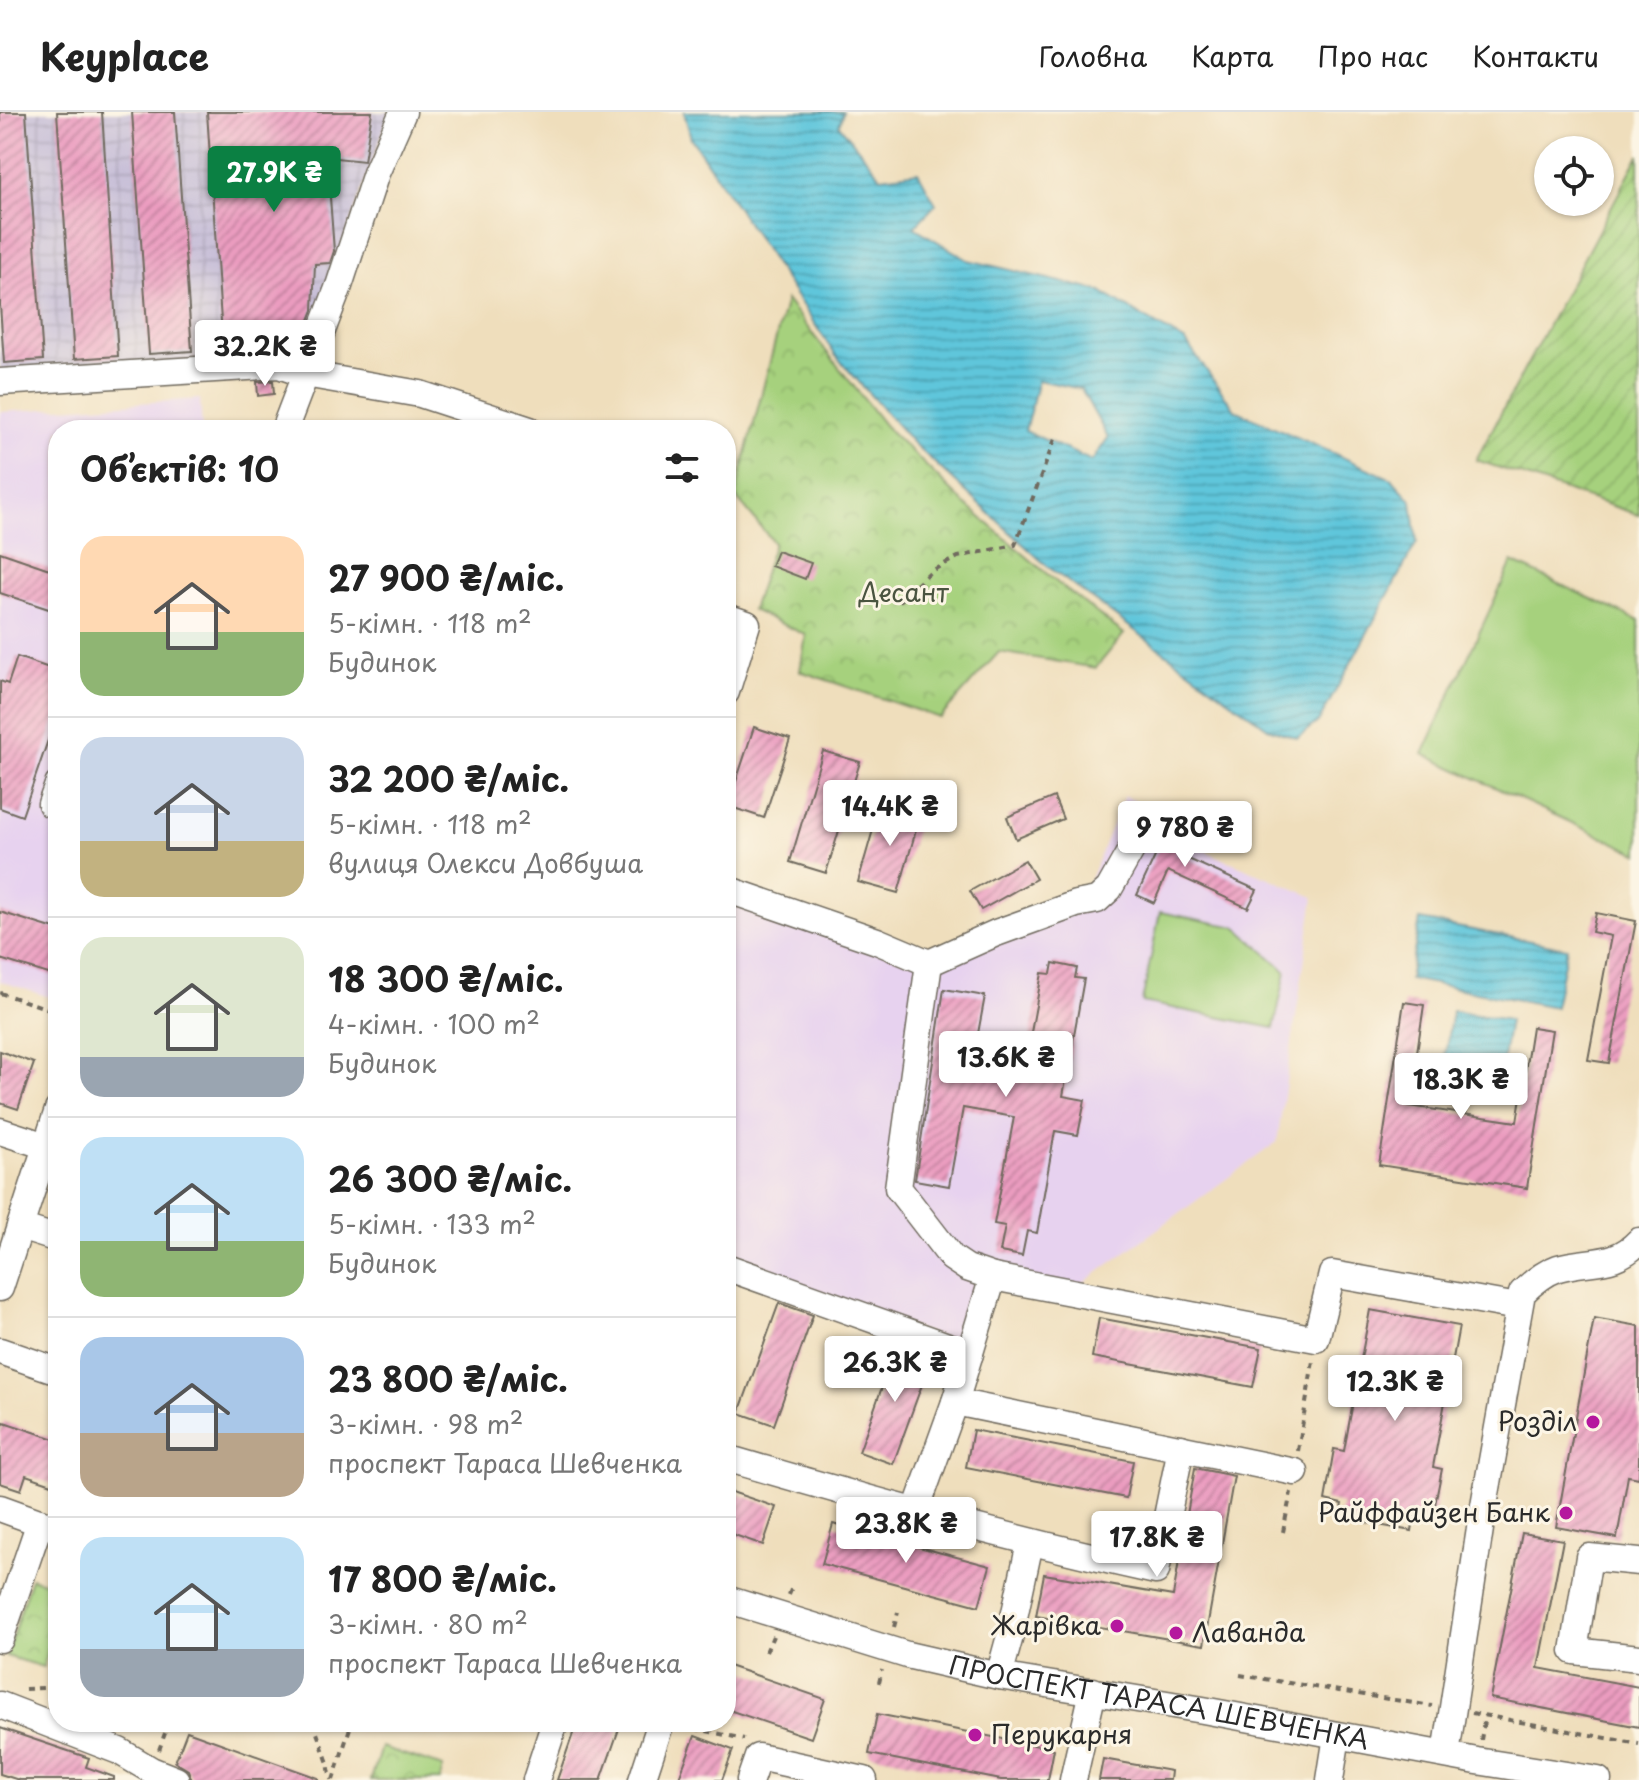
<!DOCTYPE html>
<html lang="uk">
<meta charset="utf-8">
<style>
:root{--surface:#fff;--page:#f6f6f6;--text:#222;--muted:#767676;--line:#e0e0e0;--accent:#0b8043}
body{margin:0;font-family:"Playpen Sans",sans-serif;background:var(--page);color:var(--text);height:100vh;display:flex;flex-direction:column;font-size:30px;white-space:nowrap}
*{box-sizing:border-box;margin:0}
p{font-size:26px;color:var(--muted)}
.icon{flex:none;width:44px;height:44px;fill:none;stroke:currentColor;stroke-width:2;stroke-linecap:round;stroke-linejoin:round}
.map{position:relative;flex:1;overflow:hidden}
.panel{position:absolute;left:48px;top:308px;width:688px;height:1312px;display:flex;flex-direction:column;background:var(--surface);border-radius:32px;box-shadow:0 2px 6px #0004}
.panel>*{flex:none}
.fabs{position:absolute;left:1534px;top:24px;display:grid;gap:16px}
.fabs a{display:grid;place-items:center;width:80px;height:80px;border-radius:50%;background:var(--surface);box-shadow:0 2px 6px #0004;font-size:40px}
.price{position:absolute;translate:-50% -68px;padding:0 18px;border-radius:8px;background:#fff;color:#222;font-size:26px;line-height:52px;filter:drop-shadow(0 2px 4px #0008)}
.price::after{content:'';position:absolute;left:50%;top:48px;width:24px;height:18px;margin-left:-12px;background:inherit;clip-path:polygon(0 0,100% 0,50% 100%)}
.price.on{background:var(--accent);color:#fff}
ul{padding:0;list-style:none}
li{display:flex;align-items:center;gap:24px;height:200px;padding:0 32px}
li+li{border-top:2px solid var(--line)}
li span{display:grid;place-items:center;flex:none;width:224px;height:160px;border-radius:24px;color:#555}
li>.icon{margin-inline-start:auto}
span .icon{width:96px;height:96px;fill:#fffc;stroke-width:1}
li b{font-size:34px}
h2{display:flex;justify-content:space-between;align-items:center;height:96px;padding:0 32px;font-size:34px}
header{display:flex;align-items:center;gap:48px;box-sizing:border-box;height:112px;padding:0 40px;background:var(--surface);border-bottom:2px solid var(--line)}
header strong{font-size:38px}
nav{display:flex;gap:44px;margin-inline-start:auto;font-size:28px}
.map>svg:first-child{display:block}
</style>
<header>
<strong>Keyplace</strong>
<nav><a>Головна</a><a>Карта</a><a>Про нас</a><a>Контакти</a></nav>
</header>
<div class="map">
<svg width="1639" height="1668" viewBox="0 0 1639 1668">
<defs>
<pattern id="industrial-grid" width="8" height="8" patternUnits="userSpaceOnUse" patternTransform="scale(2)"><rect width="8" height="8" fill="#c8bfd8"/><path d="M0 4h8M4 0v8" fill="none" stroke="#aca4ba"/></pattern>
<pattern id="park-crowns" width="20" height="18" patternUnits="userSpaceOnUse" patternTransform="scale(2)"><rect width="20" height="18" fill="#a6d17d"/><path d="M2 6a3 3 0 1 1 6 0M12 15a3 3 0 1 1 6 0" fill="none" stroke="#8fb46c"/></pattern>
<pattern id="garden-furrows" width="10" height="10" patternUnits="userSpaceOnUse" patternTransform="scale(2)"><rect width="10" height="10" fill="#a6d17d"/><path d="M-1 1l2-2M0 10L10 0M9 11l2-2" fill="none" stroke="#8fb46c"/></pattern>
<pattern id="water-rules" width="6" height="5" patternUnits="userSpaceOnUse" patternTransform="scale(2)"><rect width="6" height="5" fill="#5ec6db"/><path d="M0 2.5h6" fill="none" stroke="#4ea1b2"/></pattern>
<pattern id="building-hatch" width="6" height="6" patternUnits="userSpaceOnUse" patternTransform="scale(2)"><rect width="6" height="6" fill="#eb9cc0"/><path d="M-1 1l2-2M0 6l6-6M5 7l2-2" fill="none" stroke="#bf7f9c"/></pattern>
</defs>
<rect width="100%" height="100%" fill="#fcf5e5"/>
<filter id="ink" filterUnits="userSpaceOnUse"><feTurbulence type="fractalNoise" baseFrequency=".0125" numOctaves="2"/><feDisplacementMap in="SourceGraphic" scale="16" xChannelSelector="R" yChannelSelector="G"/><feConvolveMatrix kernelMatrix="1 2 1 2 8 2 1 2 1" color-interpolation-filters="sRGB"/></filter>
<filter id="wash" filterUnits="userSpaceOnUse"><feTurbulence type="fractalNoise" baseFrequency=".006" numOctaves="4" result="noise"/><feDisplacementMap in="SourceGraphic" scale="32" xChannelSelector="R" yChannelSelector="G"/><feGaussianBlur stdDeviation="1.8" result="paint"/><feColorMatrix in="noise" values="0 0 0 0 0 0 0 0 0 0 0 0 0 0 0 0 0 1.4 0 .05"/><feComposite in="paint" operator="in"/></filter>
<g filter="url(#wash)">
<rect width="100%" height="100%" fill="#efdebc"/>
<g fill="#e7d2ef">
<path d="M200 287 202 318H58V888L0 869V300Z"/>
<path d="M1124 684 1183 711 1193 734 1314 785 1277 1030 1075 1177 988 1159 968 1235 726 1148V785L908 850 1014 803 1087 775Z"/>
</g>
<path fill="url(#industrial-grid)" d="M0 0H390L301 248 0 264Z"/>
<g fill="url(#park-crowns)" stroke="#687e54" stroke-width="2">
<path d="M786 188 885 314 964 391 1060 473 1124 522 1096 556 999 540 940 606 800 559 806 523 752 498 774 431 735 384Z"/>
<path d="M31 1466 58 1474V1506L43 1555 6 1544Z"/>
<path d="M381 1635 443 1655 440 1668H371Z"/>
</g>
<path fill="url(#garden-furrows)" stroke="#687e54" stroke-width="2" d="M1639 43V403L1476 348Z"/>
<g fill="#a6d17d" stroke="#687e54" stroke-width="2">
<path d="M1512 450 1639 509V742L1423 642Z"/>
<path d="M1160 800 1236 815 1286 859 1274 916 1142 890Z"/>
</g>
<g fill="url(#water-rules)" stroke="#447883" stroke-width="2" fill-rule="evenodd">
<path d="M684 0H843L839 13 881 65 918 60 936 92 914 115 968 148 1099 179 1186 230 1235 298 1392 367 1412 389 1417 430 1319 609 1297 626 1268 616 1047 454 912 330 836 244 691 26ZM1038 268 1081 277 1108 326 1092 349 1025 319Z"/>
<path d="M1420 808 1567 836 1555 895 1409 867Z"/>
<path d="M1452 899 1509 908 1498 978 1441 969Z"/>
</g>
<g id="blocks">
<g fill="url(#building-hatch)">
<path d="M0 0H26L43 248 4 251 0 193Z"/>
<path d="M57 0H102L118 244 74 247Z"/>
<path d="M132 0H175L192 239 149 242Z"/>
<path d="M207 0H372L364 49 327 45 334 139 330 151 315 152 313 198 305 218 266 216 267 236 223 239Z"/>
<path d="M273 269 274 282 258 284 257 270Z"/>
<path d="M777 439 811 451 805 467 771 454Z"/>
<path d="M0 440 58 460V500L0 481Z"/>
<path d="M17 545 58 559V599L22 704 0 696V569L8 572Z"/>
<path d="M754 615 790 627 764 706 728 694Z"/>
<path d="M823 639 860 650 826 761 790 750Z"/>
<path d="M1054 685 1063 707 1016 727 1007 705Z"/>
<path d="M881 690 921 701 898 781 858 770Z"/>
<path d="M1145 707 1183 724 1175 741 1257 778 1248 796 1168 759 1154 791 1137 783 1160 734 1137 723Z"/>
<path d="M1025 748 1036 767 981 798 970 779Z"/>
<path d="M0 800 58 818V865L0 847Z"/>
<path d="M1596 801 1636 809 1609 951 1588 948 1611 824 1592 820Z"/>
<path d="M1053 851 1077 856 1075 866 1084 867 1063 984 1085 988 1078 1023 1055 1019 1037 1121 1027 1119 1022 1144 1000 1140 1005 1114 994 1112 1014 1005 963 996 949 1074 915 1068 944 877 985 884 971 959 1022 969 1042 861 1051 862Z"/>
<path d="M1404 890 1424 893 1409 994 1517 1010 1532 915 1552 918 1527 1076 1379 1053Z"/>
<path d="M0 939 34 951 18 997 0 991Z"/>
<path d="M779 1191 813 1203 774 1313 739 1301Z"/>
<path d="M1370 1198 1459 1214 1433 1355 1442 1357 1432 1408 1414 1405 1412 1419 1339 1406 1342 1392 1325 1388 1334 1337 1344 1339Z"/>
<path d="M1099 1206 1261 1236 1253 1275 1092 1245Z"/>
<path d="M1594 1206 1639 1214V1366L1628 1364 1617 1426 1556 1415Z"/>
<path d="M897 1233 932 1245 893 1352 859 1340Z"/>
<path d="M4 1310 58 1328V1374L26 1363 21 1378 0 1371V1321Z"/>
<path d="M973 1318 1133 1349 1126 1386 966 1355Z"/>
<path d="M1195 1356 1234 1364 1204 1533 1036 1504 1044 1462 1173 1484Z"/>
<path d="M726 1378 776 1395 763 1433 726 1420Z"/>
<path d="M833 1412 990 1454 979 1494 822 1452Z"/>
<path d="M1522 1421 1563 1428 1538 1556 1639 1575V1615L1490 1586Z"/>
<path d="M726 1553 825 1587 811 1626 726 1597Z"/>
<path d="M877 1602 1054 1637 1048 1668H1001L869 1642Z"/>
<path d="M577 1610H609L620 1614 601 1668H557Z"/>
<path d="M0 1616 89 1646 86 1655 114 1665V1668H19L0 1662Z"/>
<path d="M187 1619 318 1666V1668H192L188 1658 175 1650Z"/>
<path d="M695 1624 733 1638 722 1668H678Z"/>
<path d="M1103 1647 1171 1659 1170 1668H1099Z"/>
</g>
</g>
</g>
<g filter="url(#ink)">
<use href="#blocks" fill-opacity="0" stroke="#706a5e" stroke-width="2"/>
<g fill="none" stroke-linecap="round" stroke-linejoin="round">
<defs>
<g id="minor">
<path d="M0 270 279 253 305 262 420 282 530 318"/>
<path d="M284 318 339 174 376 61 403 0"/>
<path d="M726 505 747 512 726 580"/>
<path d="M51 692 58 673"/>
<path d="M726 777 877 829 929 851 996 821 1076 792 1097 788 1109 777 1131 738"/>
<path d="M929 851 898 1076 952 1146 967 1156 993 1165"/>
<path d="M0 1019 46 1034"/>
<path d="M20 1115 58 1127"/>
<path d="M726 1155 970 1242"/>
<path d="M0 1176 58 998"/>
<path d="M0 1239 58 1259"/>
<path d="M955 1290 1295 1360"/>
<path d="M726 1346C869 1388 1011 1427 1156 1459L1181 1336"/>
<path d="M0 1396 58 1417"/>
<path d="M915 1401 955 1290 993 1165 1316 1227 1332 1162 1518 1195"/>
<path d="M1639 1450 1589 1445 1574 1539 1639 1546"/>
<path id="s1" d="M726 1487 907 1543 999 1564 1203 1598 1477 1649 1598 1668"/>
<path d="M0 1527 40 1410"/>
<path d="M999 1564 1010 1524 1030 1431"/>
<path d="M0 1593 119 1639 151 1658 176 1668"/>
<path d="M1446 1642 1481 1410 1522 1181C1532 1171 1544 1161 1558 1156 1589 1147 1615 1155 1639 1129"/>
<path d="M536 1668 555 1610"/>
<path d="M642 1668 661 1610"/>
<path d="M750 1668 758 1645 864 1668"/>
<path d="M1073 1668 1093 1579"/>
<path d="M1330 1668 1337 1624"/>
</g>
</defs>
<use href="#minor" stroke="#706a5e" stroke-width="29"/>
<g stroke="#706a5e" stroke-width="4" stroke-dasharray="6 6" stroke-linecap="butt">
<path d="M899 490 931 459 958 445 1015 433 1055 327"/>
<path d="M0 881 58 900"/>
<path d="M1298 1339 1313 1249"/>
<path d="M1283 1420 1291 1380"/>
<path d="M789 1483 793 1472"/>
<path d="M894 1515 898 1500"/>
<path d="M766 1540 773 1524"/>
<path d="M1240 1563 1432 1594"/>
<path d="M879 1571 882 1558"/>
<path d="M25 1577 58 1575"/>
<path d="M1472 1601 1639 1632"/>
<path d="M313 1610 328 1651 331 1668"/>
<path d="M683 1614 744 1627"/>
<path d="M1481 1628 1485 1603"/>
<path d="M159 1638 169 1610"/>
<path d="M333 1668 352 1610"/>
</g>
<use href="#minor" stroke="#fff" stroke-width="26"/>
</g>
</g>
<g fill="#b5179e" stroke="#fcf5e5" stroke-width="3">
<circle cx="1593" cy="1310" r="8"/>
<circle cx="1566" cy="1401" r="8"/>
<circle cx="1117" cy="1514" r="8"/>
<circle cx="1176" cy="1521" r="8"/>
<circle cx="975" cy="1623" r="8"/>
</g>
<g text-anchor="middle" stroke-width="6" stroke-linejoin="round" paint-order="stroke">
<g font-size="26" fill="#4a5440" stroke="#fcf5e5">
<text x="904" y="490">Десант</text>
</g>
<g font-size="26" fill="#2b2b2b" stroke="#fcf5e5" text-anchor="end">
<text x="1577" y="1319">Розділ</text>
<text x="1550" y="1410">Райффайзен Банк</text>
<text x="1101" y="1523">Жарівка</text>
<text x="1192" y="1530" text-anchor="start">Лаванда</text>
<text x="991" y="1632" text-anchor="start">Перукарня</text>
</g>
<g font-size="26" fill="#2b2b2b" stroke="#fcf5e5">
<text dy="9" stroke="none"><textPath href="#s1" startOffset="446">ПРОСПЕКТ ТАРАСА ШЕВЧЕНКА</textPath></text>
</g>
</g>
</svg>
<div class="fabs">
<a><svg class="icon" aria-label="locate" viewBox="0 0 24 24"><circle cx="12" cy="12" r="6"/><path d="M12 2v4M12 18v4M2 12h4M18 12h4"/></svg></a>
</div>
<b class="price on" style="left:274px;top:102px">27.9K ₴</b>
<b class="price" style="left:265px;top:276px">32.2K ₴</b>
<b class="price" style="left:890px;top:736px">14.4K ₴</b>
<b class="price" style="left:1185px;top:757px">9 780 ₴</b>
<b class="price" style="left:1006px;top:987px">13.6K ₴</b>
<b class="price" style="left:1461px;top:1009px">18.3K ₴</b>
<b class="price" style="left:895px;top:1292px">26.3K ₴</b>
<b class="price" style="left:1395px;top:1311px">12.3K ₴</b>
<b class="price" style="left:906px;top:1453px">23.8K ₴</b>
<b class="price" style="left:1157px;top:1467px">17.8K ₴</b>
<section class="panel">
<h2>Об’єктів: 10<svg class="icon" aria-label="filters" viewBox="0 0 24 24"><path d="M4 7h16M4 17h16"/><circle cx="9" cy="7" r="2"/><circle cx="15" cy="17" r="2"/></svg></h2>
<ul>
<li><span style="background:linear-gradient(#ffd9b3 60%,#8fb573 0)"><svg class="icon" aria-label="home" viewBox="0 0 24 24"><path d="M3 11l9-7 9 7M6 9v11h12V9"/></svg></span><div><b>27 900 ₴/міс.</b><p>5-кімн. · 118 m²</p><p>Будинок</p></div></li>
<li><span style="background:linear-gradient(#c9d6e8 65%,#c2b280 0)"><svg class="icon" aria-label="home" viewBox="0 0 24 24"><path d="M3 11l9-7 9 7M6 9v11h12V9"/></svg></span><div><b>32 200 ₴/міс.</b><p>5-кімн. · 118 m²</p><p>вулиця Олекси Довбуша</p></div></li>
<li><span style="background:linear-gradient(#dfe7d0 75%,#9aa5b1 0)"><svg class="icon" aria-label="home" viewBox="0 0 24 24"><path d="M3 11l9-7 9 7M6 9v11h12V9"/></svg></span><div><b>18 300 ₴/міс.</b><p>4-кімн. · 100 m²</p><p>Будинок</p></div></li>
<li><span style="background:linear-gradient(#bfe0f5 65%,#8fb573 0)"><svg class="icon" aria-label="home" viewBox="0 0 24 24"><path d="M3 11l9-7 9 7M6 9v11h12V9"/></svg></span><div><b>26 300 ₴/міс.</b><p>5-кімн. · 133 m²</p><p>Будинок</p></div></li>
<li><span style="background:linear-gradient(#a9c7e8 60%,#b9a48a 0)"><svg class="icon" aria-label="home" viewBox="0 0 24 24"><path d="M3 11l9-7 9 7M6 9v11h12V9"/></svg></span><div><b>23 800 ₴/міс.</b><p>3-кімн. · 98 m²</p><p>проспект Тараса Шевченка</p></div></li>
<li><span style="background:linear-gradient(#bfe0f5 70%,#9aa5b1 0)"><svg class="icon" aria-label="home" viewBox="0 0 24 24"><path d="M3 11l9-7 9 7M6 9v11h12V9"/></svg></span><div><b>17 800 ₴/міс.</b><p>3-кімн. · 80 m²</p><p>проспект Тараса Шевченка</p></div></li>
</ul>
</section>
</div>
